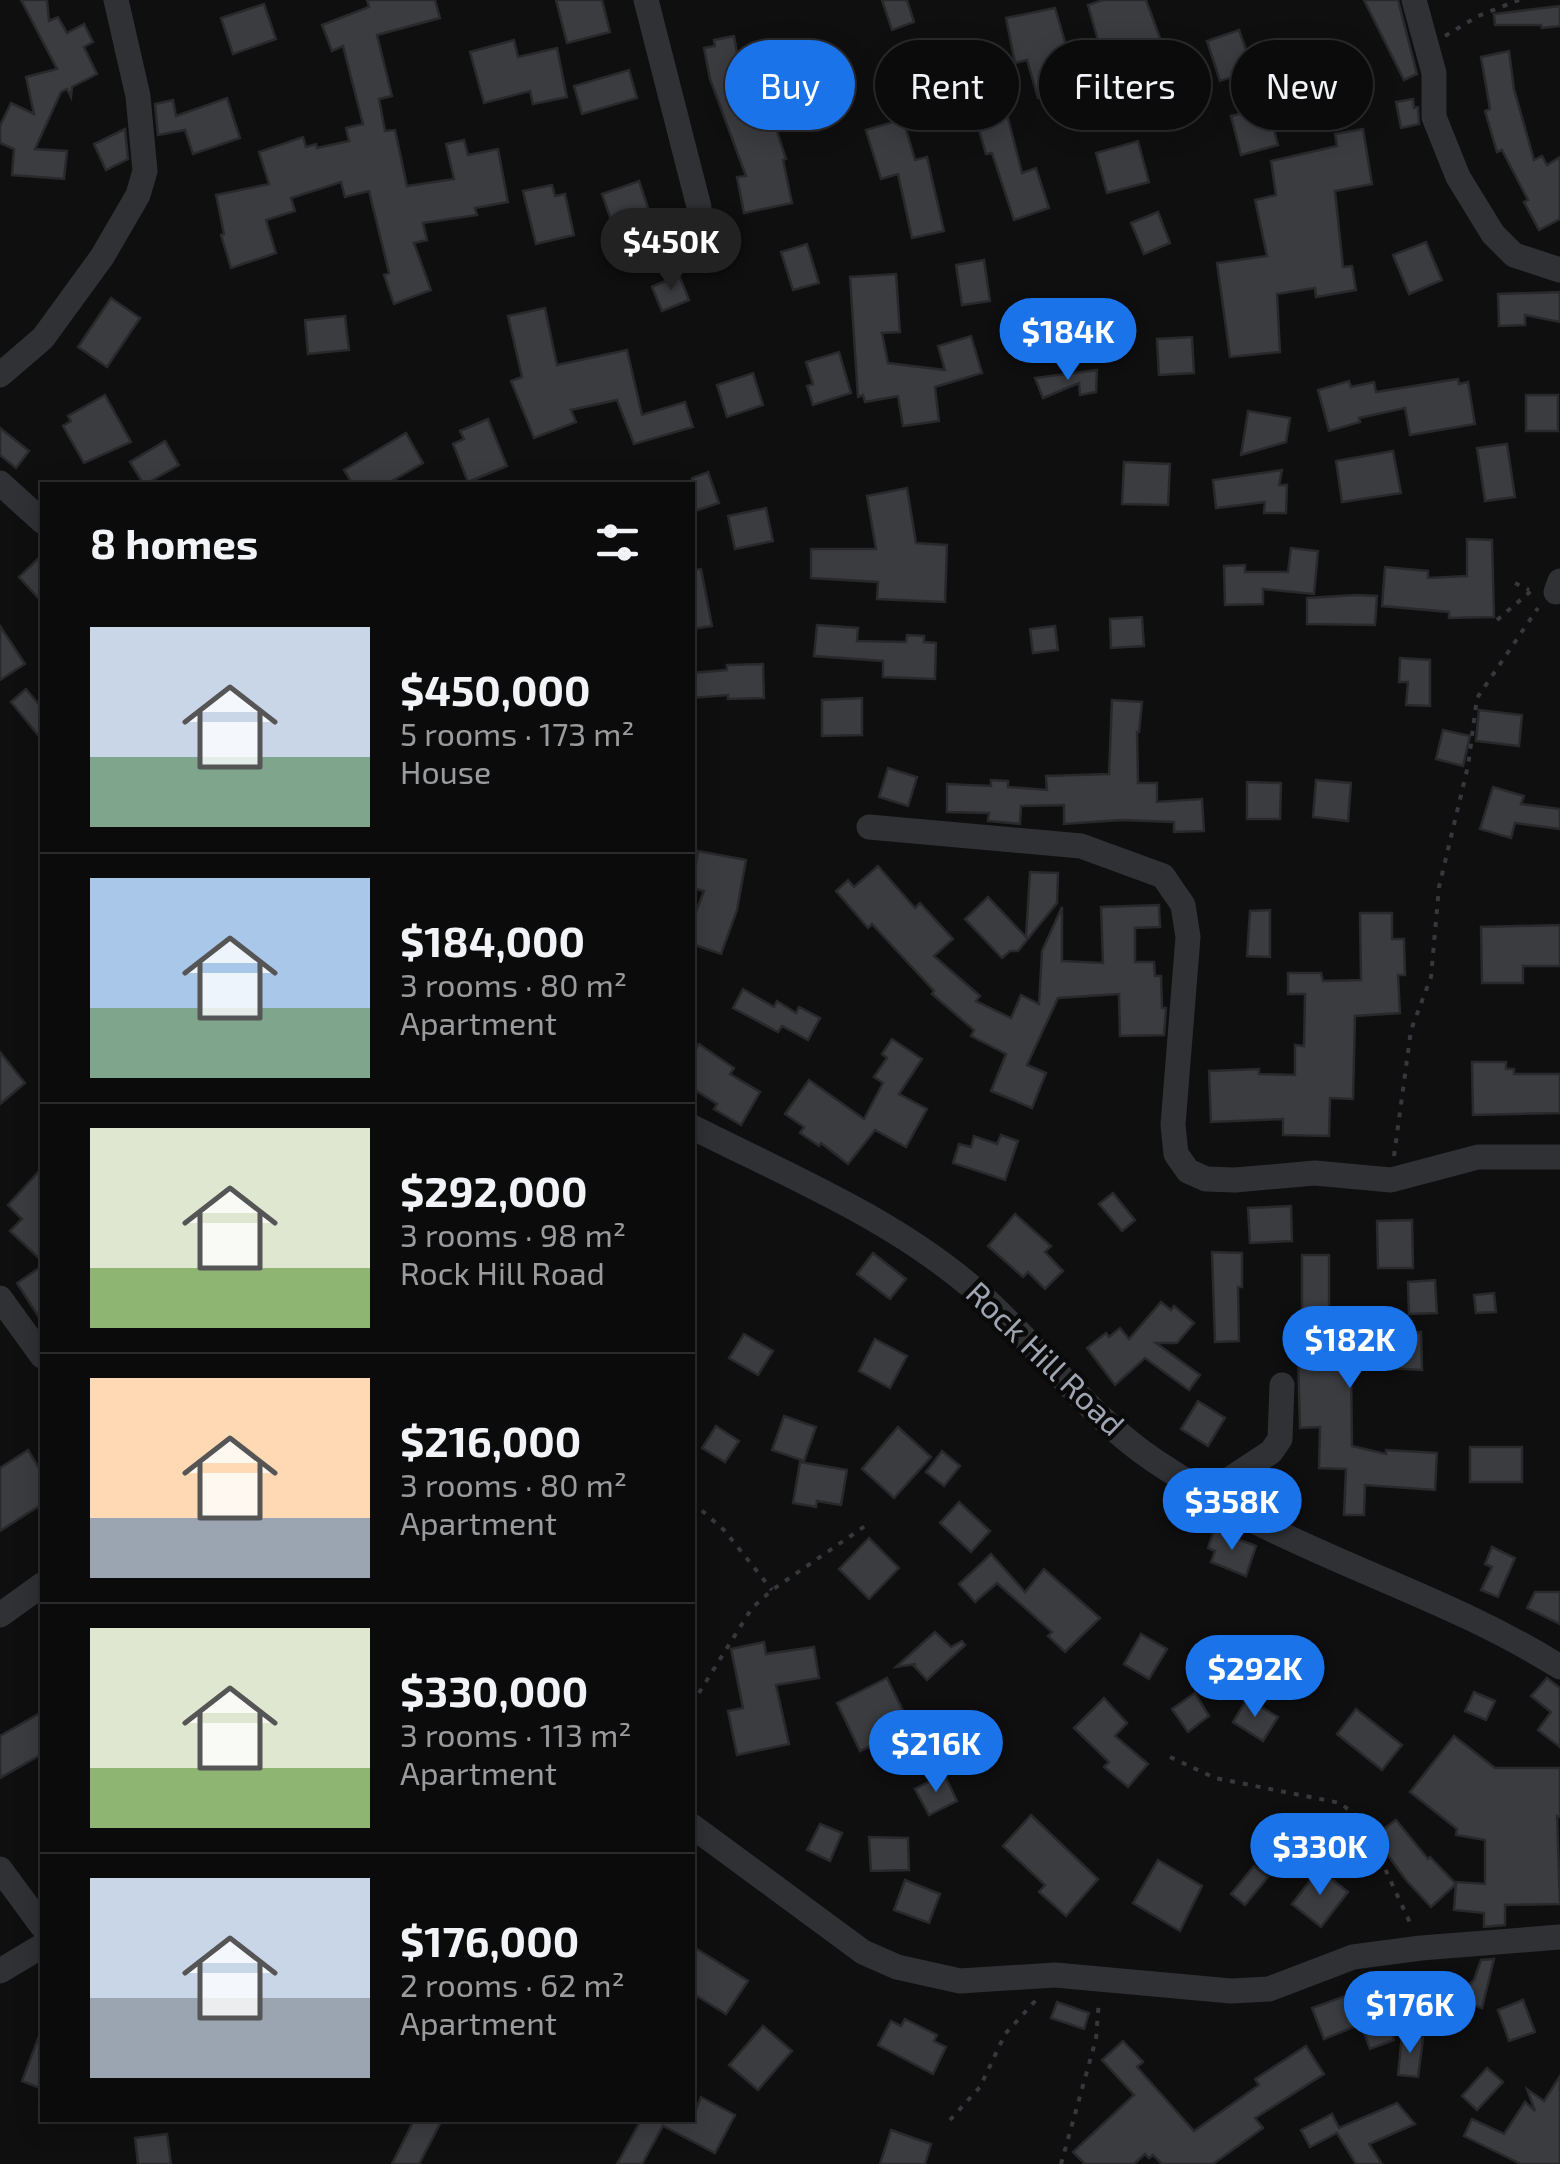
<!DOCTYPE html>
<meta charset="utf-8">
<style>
:root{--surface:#0b0b0c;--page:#19191a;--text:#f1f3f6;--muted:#9a9b9d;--line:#2b2b2d;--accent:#1a73e8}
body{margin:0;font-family:"Exo 2",sans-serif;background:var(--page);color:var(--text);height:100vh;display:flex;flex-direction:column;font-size:38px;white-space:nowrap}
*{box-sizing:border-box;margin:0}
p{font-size:32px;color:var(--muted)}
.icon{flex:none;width:55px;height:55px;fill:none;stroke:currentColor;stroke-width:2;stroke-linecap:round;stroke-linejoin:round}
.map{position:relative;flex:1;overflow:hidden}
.sheet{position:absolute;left:40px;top:482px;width:655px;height:1640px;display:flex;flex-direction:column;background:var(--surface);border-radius:0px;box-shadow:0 5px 25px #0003,0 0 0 2px var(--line)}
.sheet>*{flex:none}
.top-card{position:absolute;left:725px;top:40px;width:685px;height:90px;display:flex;gap:20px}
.price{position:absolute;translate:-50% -85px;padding:0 22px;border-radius:35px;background:var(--accent);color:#fff;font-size:32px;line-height:65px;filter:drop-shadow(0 2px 5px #0008)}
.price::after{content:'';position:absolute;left:50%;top:60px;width:30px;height:22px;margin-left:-15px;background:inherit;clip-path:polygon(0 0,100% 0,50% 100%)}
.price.active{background:#222;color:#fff}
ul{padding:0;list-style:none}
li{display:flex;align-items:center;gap:30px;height:250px;padding:0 50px}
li+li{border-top:2px solid var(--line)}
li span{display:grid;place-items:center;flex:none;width:280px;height:200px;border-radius:0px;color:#555}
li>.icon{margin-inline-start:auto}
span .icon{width:120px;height:120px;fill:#fffc;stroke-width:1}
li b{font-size:42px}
h2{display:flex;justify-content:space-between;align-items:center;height:120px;padding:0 50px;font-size:42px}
.tag{padding:0 35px;border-radius:45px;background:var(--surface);box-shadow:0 5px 25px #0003,0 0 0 2px var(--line);font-size:35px;line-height:90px}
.tag.active{background:var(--accent);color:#fff}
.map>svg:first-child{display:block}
</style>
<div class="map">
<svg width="1560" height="2164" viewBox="0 0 1560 2164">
<rect width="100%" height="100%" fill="#0f0f10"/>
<g fill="#3b3c40" stroke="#29292c" stroke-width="2.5">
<path d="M21 0H47L49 21 58 17 67 33 84 24 93 42 84 47 97 74 72 87 71 97 67 89 61 92 35 149 67 151 64 179 12 175 14 149 0 143V126L11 103 34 114 26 77 57 69Z"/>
<path d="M367 0H435L440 18 377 35 392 96 379 99 385 131 395 130 407 186 454 179 446 144 464 140 468 155 498 149 508 202 475 208 477 215 423 223 427 240 414 243 431 290 394 304 384 275 389 273 369 191 345 197 341 182 291 198 295 211 266 220 276 253 231 268 221 235 224 234 216 195 269 184 259 152 303 137 306 147 316 144 317 148 349 141 346 128 363 124 343 46 332 51 322 25 369 7Z"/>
<path d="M556 0H602L610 32 567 43Z"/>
<path d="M882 0H907L914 22 892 30Z"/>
<path d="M1103 0H1146L1181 95 1144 108 1122 44 1101 51 1088 5Z"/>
<path d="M1364 0H1398L1417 74 1404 80Z"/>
<path d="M264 4 276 39 233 54 221 18Z"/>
<path d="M1560 6V26L1542 28 1541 25H1495L1494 14Z"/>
<path d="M1055 8 1078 86 1038 98 1027 60 1015 63 1006 18Z"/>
<path d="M1239 30 1253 70 1220 81 1207 41Z"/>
<path d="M734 36 744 92 762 86 786 159 783 160 792 203 744 213 737 177 746 176 710 79 704 48 715 46 714 40Z"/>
<path d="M514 40 518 57 557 48 567 97 533 104 530 91 484 103 470 52Z"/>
<path d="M1509 51 1514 89 1534 160 1542 156 1547 165 1560 157V219L1539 230 1524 202 1528 200 1502 150 1497 152 1485 111 1490 109 1481 57Z"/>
<path d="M995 67 1022 173 1036 168 1049 208 1014 220 992 153 986 154 963 74Z"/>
<path d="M629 70 637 98 582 114 574 86Z"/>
<path d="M227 98 240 138 193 154 185 130 158 135 155 104 173 100 176 116Z"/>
<path d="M1413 99 1414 108 1418 107 1419 124 1401 128 1396 102Z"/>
<path d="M1268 107 1278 145 1241 155 1231 116Z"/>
<path d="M903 119 915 160 927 157 944 231 912 238 898 174 881 179 866 130Z"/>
<path d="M125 129 128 159 106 170 94 144Z"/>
<path d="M1363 129 1372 184 1335 191 1343 267 1352 266 1356 290 1316 297 1315 288 1277 294 1280 352 1230 357 1217 263 1267 256 1255 200 1276 195 1271 161 1337 146 1335 134Z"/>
<path d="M1138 141 1149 182 1107 193 1096 153Z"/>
<path d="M639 181 649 211 612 223 602 194Z"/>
<path d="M552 185 555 196 565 194 574 235 536 244 523 191Z"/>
<path d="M1158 212 1170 243 1144 254 1131 223Z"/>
<path d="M1426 242 1442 280 1409 294 1393 255Z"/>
<path d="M807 244 819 283 793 290 781 252Z"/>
<path d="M984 260 990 301 962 305 956 265Z"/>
<path d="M896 274 900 332 882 333 888 363 945 370 938 346 971 336 982 373 935 387 939 421 903 426 898 396 865 402 863 395 858 397 850 277Z"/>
<path d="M679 275 689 300 662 311 652 287Z"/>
<path d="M1560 292V322L1525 315V325L1499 326 1498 294Z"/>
<path d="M111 298 140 318 107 367 78 347Z"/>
<path d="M1074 306 1082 341 1054 347 1046 313Z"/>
<path d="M545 308 557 365 627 350 642 415 685 402 693 427 634 444 617 400 571 410 576 422 534 438 511 381 522 377 508 316Z"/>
<path d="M345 316 349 350 308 354 305 320Z"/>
<path d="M1192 337 1194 373 1159 375 1157 339Z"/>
<path d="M839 352 851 393 813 405 807 386 813 384 806 362Z"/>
<path d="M1097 370 1096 392 1080 395 1079 383 1043 398 1035 378Z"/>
<path d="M753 373 763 405 727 417 717 385Z"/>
<path d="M1458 379 1459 384 1468 382 1475 424 1410 435 1405 408 1359 418 1360 422 1329 431 1318 390 1349 381 1351 387 1374 382 1376 392Z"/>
<path d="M105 395 131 442 84 463 63 426 71 421 68 416Z"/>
<rect x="1526" y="395" width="32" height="36"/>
<path d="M1248 411 1290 418 1286 442 1241 455Z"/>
<path d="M488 419 507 466 468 482 453 444 464 439 460 431Z"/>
<path d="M0 428 29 451 16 468 0 455Z"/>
<path d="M406 433 423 463 385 485H353L344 470Z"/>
<path d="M165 441 179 465 144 485 130 462Z"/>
<path d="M1507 444 1515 497 1485 501 1477 448Z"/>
<path d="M1393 451 1401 493 1342 502 1336 461Z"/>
<path d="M1124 462 1170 464 1168 505 1122 504Z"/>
<path d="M1282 470 1279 485H1287L1286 513H1264L1265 502 1216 508 1213 480Z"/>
<path d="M708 472 719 503 692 512V478Z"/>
<path d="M907 488 916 543 947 545 945 602 877 599 878 582 811 578V549H876L867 496Z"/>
<path d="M766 508 773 541 735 549 728 516Z"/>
<path d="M1467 539 1492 540 1494 617 1449 618V612L1382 606 1385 567 1428 571V578L1467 576Z"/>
<path d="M1291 548 1318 551 1314 594 1263 589V604L1225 605 1224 566 1245 565V572H1288Z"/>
<path d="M42 555V602L19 577Z"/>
<path d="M701 569 712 626 692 629V570Z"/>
<path d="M1357 595 1377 596 1375 625 1307 624V598Z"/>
<path d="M1142 617 1144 646 1111 648 1110 619Z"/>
<path d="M817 625 858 628 857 641 906 642 907 635 924 636V642L936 643 935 679 883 677V661L814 656Z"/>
<path d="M0 626 25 664 0 680Z"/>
<path d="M1055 626 1058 650 1033 653 1030 629Z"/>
<path d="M1400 658 1430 660V706L1406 705 1408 682H1399Z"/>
<path d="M763 664 764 698 728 699V695L692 698V673L727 670V665Z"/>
<path d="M26 689 42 708V740L11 702Z"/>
<path d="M862 698V735L822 736V700Z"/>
<path d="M1112 700 1142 702 1139 732H1137L1138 783H1157V802L1202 799 1204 831 1174 832V822L1121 820 1064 824V805L1021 806 1020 824 988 821 989 813 947 812V784L991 786V780L1008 781V787L1047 790 1046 776 1109 774Z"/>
<path d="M1479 710 1522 715 1519 746 1476 741Z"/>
<path d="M1443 730 1470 736 1463 766 1436 759Z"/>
<path d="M888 768 917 777 908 806 879 797Z"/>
<path d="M1316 780 1351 783 1348 821 1313 817Z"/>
<path d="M1247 782 1281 783 1280 819H1247Z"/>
<path d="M1493 787 1524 796 1521 804 1560 809V829L1515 823 1511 838 1480 829Z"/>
<path d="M698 851 746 860 737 910 721 954 692 944V922L704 891 692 888Z"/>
<path d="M878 866 915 908 920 903 953 939 934 956 980 996 976 1001 1011 1018 1021 995 1039 1004 1042 951 1062 907V961L1103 963 1101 907 1159 905 1160 927 1135 928V962H1154L1155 976H1161L1162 1008H1166L1164 1035 1120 1036 1119 994 1058 998 1027 1065 1046 1073 1032 1108 991 1091 1006 1054 971 1036 974 1030 932 994 934 991 872 924 868 928 836 891 848 880 854 887Z"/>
<path d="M1030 872 1058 873 1057 903 1018 951H1010L1002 958 965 919 988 897 1026 937Z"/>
<path d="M1270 910V957L1247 956 1250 911Z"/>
<path d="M1360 913H1392V939H1404L1405 975H1398L1400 1013 1355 1016 1353 1099 1330 1098 1329 1136 1283 1135V1119L1211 1122 1209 1071 1259 1069V1074L1295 1075V1045L1304 1046 1305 994H1288V973H1321L1323 981 1361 980Z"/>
<path d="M1560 925V966H1523V983H1482L1481 927Z"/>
<path d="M743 989 774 1007 777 1001 796 1013 799 1007 820 1018 808 1040 782 1026 778 1032 733 1008Z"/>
<path d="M892 1039 922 1059 899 1094 927 1109 906 1147 875 1130 848 1164 821 1143 819 1146 800 1133 804 1127 785 1114 809 1080 864 1119 883 1083 874 1077 887 1058 882 1054Z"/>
<path d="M699 1044 734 1068 730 1074 760 1092 741 1125 714 1109 717 1104 692 1088V1054Z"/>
<path d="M0 1052 25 1083 0 1104Z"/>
<path d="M1472 1062H1506V1069H1514V1074H1560V1113L1473 1115Z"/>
<path d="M1001 1135 1018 1141 1005 1180 953 1163 959 1144 971 1147 974 1136 997 1144Z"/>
<path d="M42 1168V1261L10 1231 22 1219 8 1205Z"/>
<path d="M1113 1193 1135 1220 1122 1231 1099 1204Z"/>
<path d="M1291 1206 1292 1241 1250 1243 1248 1208Z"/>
<path d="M1015 1214 1051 1246 1045 1252 1063 1271 1045 1289 1028 1272 1023 1277 988 1246Z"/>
<path d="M1412 1220 1413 1268H1378L1377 1221Z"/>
<path d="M1212 1252 1242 1253V1287H1238L1239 1341 1215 1342Z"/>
<path d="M873 1253 906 1279 890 1299 857 1274Z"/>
<path d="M1302 1255H1329V1313H1337V1319H1357L1356 1333 1421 1332 1422 1370 1351 1366 1352 1446 1386 1454V1450L1437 1453 1435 1490 1365 1485 1364 1515H1344L1346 1469 1319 1468 1320 1427 1300 1428 1297 1318H1302Z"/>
<path d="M42 1266V1322L17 1283Z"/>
<path d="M1435 1280 1437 1313 1409 1314 1408 1282Z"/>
<path d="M1494 1293 1496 1312 1476 1313 1474 1295Z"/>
<path d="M1161 1302 1171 1310 1174 1306 1194 1323 1177 1343H1156L1200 1375 1189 1390 1145 1358 1115 1385 1087 1348 1106 1333 1109 1337 1120 1328 1129 1339Z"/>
<path d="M744 1334 773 1351 758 1375 729 1358Z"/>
<path d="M875 1339 907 1356 890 1388 859 1371Z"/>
<path d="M1198 1401 1225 1418 1208 1446 1181 1429Z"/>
<path d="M784 1416 816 1427 804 1461 772 1450Z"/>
<path d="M716 1426 739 1441 725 1462 702 1448Z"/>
<path d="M898 1427 931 1457 894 1498 862 1469Z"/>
<rect x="1470" y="1447" width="52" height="35"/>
<path d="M28 1450 42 1473V1504L0 1531V1468Z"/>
<path d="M942 1451 960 1466 944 1486 926 1472Z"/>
<path d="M800 1462 847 1470 841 1505 817 1501 816 1507 793 1503Z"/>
<path d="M959 1502 990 1531 971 1552 940 1523Z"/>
<path d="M1214 1530 1256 1546 1246 1576 1211 1562 1215 1551 1208 1548Z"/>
<path d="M869 1538 899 1568 869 1599 839 1569Z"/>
<path d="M1492 1547 1515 1558 1498 1597 1481 1590 1492 1567 1485 1564Z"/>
<path d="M991 1554 1025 1592 1044 1569 1100 1618 1065 1652 1048 1636 1052 1632 997 1583 975 1602 959 1584Z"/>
<path d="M1535 1592H1560V1624L1527 1608Z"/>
<path d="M935 1632 951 1647 962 1641 965 1645 927 1680 913 1665 916 1664 896 1667Z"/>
<path d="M1141 1634 1167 1649 1149 1679 1124 1664Z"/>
<path d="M764 1642 766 1654 814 1647 819 1678 776 1685 789 1744 737 1755 728 1711 743 1708 731 1649Z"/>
<path d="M887 1678 911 1727 860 1751 837 1703Z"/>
<path d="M1547 1678 1560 1688V1747L1538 1730 1551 1712 1531 1696Z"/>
<path d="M1474 1692 1495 1701 1486 1720 1465 1711Z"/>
<path d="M1195 1693 1209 1716 1188 1732 1172 1709Z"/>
<path d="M1104 1698 1127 1723 1115 1736 1148 1764 1128 1787 1104 1767 1109 1762 1074 1728Z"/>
<path d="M1247 1699 1278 1717 1263 1741 1233 1722Z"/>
<path d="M1356 1709 1402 1745 1382 1770 1337 1734Z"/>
<path d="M42 1712V1754L0 1778V1736Z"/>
<path d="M1454 1736 1495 1768H1560V1817L1557 1816 1560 1904 1505 1905V1925L1484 1927V1913L1454 1910 1456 1882 1485 1884V1840L1456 1835 1457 1829 1410 1792Z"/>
<path d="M944 1774 957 1801 929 1815 915 1789Z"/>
<path d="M1031 1815 1098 1879 1066 1916 1039 1892 1045 1885 1003 1846Z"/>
<path d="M1396 1820 1428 1859 1430 1857 1456 1884 1431 1907 1406 1880 1374 1836Z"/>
<path d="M820 1824 842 1833 830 1861 807 1850Z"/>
<path d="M869 1837 908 1838 909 1870 871 1871Z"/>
<path d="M1158 1860 1202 1886 1180 1931 1133 1903Z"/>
<path d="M1254 1866 1268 1877 1245 1905 1231 1894Z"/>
<path d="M1319 1869 1348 1892 1321 1927 1292 1904Z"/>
<path d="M905 1880 940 1894 929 1923 894 1910Z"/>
<path d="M692 1946 748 1981 726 2014 692 1993Z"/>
<path d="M1494 1959 1482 2008 1458 2001 1460 1983 1470 1984 1474 1980 1481 1960Z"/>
<path d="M1376 1985 1394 2040 1370 2049 1361 2024 1324 2039 1312 2008Z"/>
<path d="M1523 2000 1535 2032 1509 2041 1498 2010Z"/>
<path d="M1057 2002 1089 2013 1084 2029 1051 2018Z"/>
<path d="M905 2019 937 2035 934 2041 946 2047 933 2074 878 2045 891 2021 901 2026Z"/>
<path d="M763 2026 792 2051 758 2090 729 2065Z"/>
<path d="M41 2031 42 2032V2089L22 2081Z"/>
<path d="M1402 2035 1423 2038 1418 2077 1398 2075Z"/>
<path d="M1123 2041 1143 2062 1137 2067 1194 2131 1259 2085 1255 2079 1306 2046 1324 2074 1255 2118 1263 2128 1213 2164H1162L1153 2155 1149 2158 1145 2154 1134 2164H1085L1073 2152 1134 2095 1102 2060Z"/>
<path d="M1487 2068 1503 2082 1477 2110 1462 2096Z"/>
<path d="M1560 2076V2164H1521L1464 2136 1472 2119 1504 2134 1525 2102 1535 2111 1527 2089 1544 2101Z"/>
<path d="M701 2097 735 2115 715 2153 663 2126 642 2164H617L641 2120H692Z"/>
<path d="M1397 2103 1415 2124 1369 2144 1382 2164H1356L1337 2133 1310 2147 1301 2130 1332 2114 1339 2128Z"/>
<path d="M414 2120H442L419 2164H392Z"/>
<path d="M891 2130 931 2144 925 2164H880Z"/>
<path d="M167 2134 171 2164H138L135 2138Z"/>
</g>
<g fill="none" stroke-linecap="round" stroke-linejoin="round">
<g stroke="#36383c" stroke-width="4" stroke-dasharray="5 8" stroke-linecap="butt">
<path d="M1445 36 1478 16 1519 0"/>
<path d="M1515 583 1529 590"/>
<path d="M1497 620 1531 591"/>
<path d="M1394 1156 1411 1030 1431 977 1439 887 1468 766 1477 698 1538 608"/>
<path d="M692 1502 724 1530 772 1590"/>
<path d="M692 1704 752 1608 772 1590 868 1524"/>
<path d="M1170 1757 1215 1778 1340 1803 1363 1821 1411 1925"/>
<path d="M950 2120 980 2087 1005 2034 1037 1999"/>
<path d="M1061 2164 1096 2039 1099 2000"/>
</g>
<g stroke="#303135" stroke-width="25">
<path d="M646 0 699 207"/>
<path d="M1414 0 1434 73V117L1458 177 1493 234 1514 255 1560 270"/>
<path d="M0 375 43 338 102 257 138 195 145 171 138 96 116 0"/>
<path d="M0 483 42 521"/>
<path d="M1556 592 1560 581"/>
<path d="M869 827 1081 846 1163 876 1183 905 1188 937 1173 1125 1176 1154 1188 1171 1206 1179 1235 1180 1315 1173 1391 1180 1478 1157H1560"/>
<path d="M692 1127C789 1176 891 1218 974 1289 1037 1343 1086 1415 1155 1461 1187 1482 1219 1503 1252 1520 1354 1572 1463 1606 1560 1667"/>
<path d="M0 1298 42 1356"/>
<path d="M1207 1494 1271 1452 1280 1439 1282 1385"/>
<path d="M0 1615 42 1585"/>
<path d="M692 1826 863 1952 897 1967 960 1981 1055 1975 1231 1991 1269 1989 1353 1957 1421 1948 1560 1937"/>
<path d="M0 1869 42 1926"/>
<path d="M0 1971 42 1946"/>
</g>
</g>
<g text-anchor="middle" stroke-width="9" stroke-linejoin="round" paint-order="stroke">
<g font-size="32" fill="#9fa6b2" stroke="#0a0a0b">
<text transform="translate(1045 1359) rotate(44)" y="11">Rock Hill Road</text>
</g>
</g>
</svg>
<b class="price active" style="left:671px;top:293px">$450K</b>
<b class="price" style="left:1068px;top:383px">$184K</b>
<b class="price" style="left:1350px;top:1391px">$182K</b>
<b class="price" style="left:1232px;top:1553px">$358K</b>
<b class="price" style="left:1255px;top:1720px">$292K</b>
<b class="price" style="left:936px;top:1795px">$216K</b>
<b class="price" style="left:1320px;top:1898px">$330K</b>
<b class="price" style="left:1410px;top:2056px">$176K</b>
<div class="top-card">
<a class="tag active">Buy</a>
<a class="tag">Rent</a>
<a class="tag">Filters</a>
<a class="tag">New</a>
</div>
<section class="sheet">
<h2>8 homes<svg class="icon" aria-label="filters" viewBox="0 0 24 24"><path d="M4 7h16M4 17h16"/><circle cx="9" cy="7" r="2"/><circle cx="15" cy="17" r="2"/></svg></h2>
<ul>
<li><span style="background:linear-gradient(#c9d6e8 65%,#7fa58c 0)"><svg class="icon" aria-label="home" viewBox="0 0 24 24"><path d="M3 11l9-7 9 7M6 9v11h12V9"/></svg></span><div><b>$450,000</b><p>5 rooms · 173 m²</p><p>House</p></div></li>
<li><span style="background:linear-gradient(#a9c7e8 65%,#7fa58c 0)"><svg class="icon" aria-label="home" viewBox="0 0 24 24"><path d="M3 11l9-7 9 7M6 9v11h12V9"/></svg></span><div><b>$184,000</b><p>3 rooms · 80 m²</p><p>Apartment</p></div></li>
<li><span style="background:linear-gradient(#dfe7d0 70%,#8fb573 0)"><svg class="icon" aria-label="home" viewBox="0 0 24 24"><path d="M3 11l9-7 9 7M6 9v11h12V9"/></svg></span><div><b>$292,000</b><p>3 rooms · 98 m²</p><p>Rock Hill Road</p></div></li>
<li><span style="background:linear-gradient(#ffd9b3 70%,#9aa5b1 0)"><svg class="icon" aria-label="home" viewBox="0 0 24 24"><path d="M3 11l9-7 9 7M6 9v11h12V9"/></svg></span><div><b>$216,000</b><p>3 rooms · 80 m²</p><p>Apartment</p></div></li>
<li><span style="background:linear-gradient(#dfe7d0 70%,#8fb573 0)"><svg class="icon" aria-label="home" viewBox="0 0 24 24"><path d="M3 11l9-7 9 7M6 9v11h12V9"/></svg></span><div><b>$330,000</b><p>3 rooms · 113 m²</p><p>Apartment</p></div></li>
<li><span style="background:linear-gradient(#c9d6e8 60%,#9aa5b1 0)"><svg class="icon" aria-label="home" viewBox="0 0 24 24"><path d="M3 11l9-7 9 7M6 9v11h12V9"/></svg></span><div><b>$176,000</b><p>2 rooms · 62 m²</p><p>Apartment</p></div></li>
</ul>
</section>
</div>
